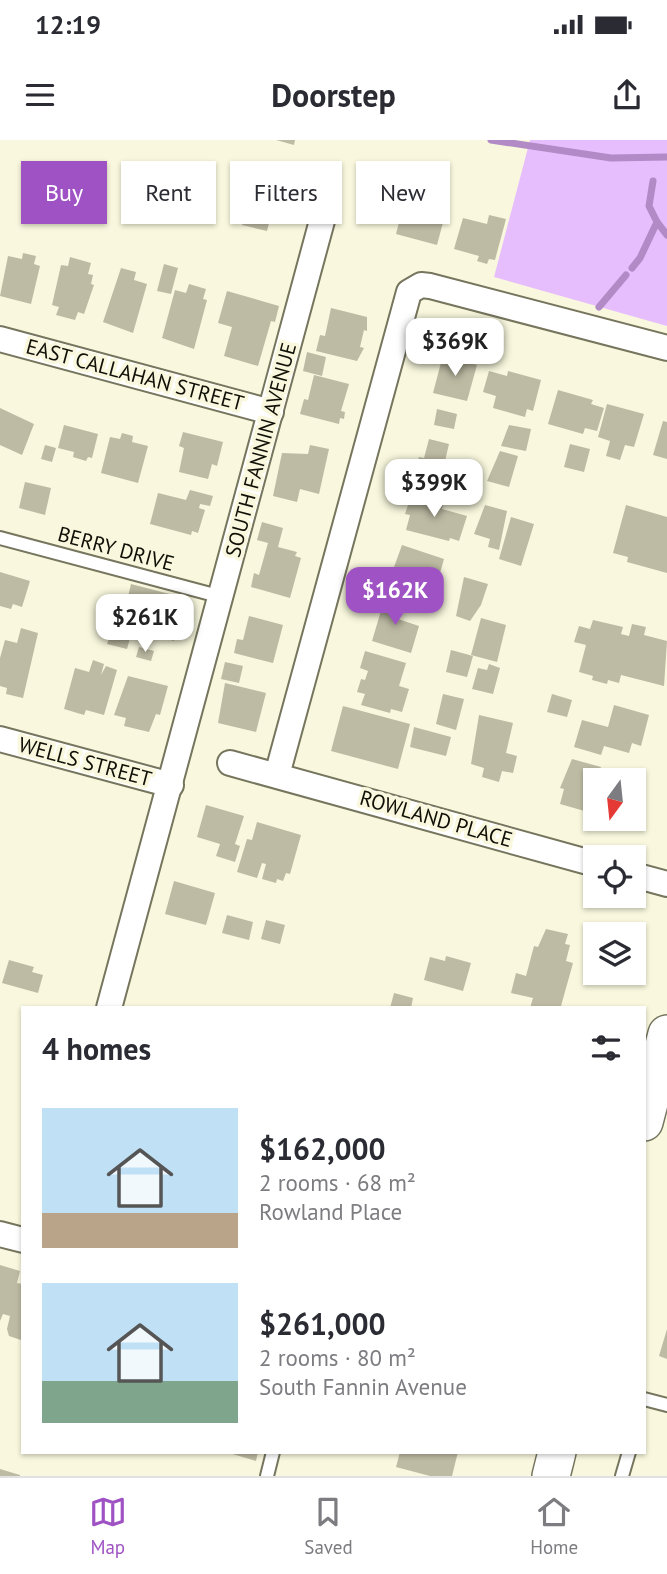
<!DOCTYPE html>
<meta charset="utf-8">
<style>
:root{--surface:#fff;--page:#f2f2f3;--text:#2b2b33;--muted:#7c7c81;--line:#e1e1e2;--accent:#9f52c3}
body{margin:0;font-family:"PT Sans",sans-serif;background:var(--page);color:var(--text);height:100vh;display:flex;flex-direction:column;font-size:26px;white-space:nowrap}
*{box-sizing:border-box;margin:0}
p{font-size:23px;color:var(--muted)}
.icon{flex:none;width:38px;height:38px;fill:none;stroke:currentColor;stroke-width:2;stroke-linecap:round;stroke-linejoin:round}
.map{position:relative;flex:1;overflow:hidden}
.details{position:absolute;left:21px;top:866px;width:625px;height:448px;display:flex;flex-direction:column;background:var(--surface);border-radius:0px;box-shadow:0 2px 5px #0004}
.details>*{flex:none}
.guide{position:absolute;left:21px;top:21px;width:626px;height:63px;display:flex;gap:14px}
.needle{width:46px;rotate:195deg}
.fabs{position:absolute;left:583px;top:628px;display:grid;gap:14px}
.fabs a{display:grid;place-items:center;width:63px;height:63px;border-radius:0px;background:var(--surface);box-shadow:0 2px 5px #0004;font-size:35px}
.price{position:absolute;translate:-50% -60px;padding:0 16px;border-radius:14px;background:#fff;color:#222;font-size:23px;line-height:46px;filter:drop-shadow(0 2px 4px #0008)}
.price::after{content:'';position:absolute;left:50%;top:42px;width:21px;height:16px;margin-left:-10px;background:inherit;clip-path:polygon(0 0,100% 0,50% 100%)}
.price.selected{background:var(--accent);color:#fff}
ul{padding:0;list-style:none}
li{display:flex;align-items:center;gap:21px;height:175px;padding:0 21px}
li span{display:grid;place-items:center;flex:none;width:196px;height:140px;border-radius:0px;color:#555}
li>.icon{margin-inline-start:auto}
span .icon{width:84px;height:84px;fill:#fffc;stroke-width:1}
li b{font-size:30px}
h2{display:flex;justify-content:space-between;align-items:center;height:84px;padding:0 21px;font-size:30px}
.tag{padding:0 24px;border-radius:0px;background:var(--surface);box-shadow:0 2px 5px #0004;font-size:24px;line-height:63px}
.tag.selected{background:var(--accent);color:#fff}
.status{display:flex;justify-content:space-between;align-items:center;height:49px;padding:0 35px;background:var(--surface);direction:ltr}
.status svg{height:19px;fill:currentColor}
header{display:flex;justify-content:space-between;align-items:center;height:91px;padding:0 21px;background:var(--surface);font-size:32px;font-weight:800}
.dock{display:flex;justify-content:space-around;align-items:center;height:98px;border-top:2px solid var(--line);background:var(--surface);font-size:19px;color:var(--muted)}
.dock a{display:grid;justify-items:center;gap:4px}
.dock .selected{color:var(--accent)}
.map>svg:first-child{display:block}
</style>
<div class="status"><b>12:19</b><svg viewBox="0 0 49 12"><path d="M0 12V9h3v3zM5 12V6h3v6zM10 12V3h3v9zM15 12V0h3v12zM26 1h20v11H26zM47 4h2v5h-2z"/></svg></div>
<header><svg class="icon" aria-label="menu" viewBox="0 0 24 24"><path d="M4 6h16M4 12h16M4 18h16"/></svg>Doorstep<svg class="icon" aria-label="share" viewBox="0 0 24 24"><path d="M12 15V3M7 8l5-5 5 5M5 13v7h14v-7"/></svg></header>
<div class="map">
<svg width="667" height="1336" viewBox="0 0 667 1336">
<rect width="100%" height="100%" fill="#f9f8de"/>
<path fill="#e7befd" d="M530 0H667V186L494 137Z"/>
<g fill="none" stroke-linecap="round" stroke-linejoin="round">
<g stroke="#b18ac6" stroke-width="7">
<path d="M491 0 611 18 667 17"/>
<path d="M657 82 667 95"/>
<path d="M632 128 640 118 657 82 649 66 653 41"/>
<path d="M599 167 626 135"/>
</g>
</g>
<g fill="#bdbba3">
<path d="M276 0H295L294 5Z"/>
<path d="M73 54 94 60 90 73 70 66Z"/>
<path d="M433 56 449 60 437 105 396 94 405 59 430 66Z"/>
<path d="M248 61 273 67 267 91 242 85Z"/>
<path d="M489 75 506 79 495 120 489 119 487 124 477 121 479 116 454 109 463 78 487 84Z"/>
<path d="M23 113 36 116 34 124 40 126 31 164 0 156 8 116 22 119Z"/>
<path d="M70 117 91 123 88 134 93 135 91 144 94 145 84 174 78 172 75 180 56 175 59 167 52 165 61 125 68 126Z"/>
<path d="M164 124 178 128 171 154 157 151Z"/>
<path d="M121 128 136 132 134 140 147 144 133 193 103 182Z"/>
<path d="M189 144 206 149 203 159 207 160 194 209 162 198 175 150 186 153Z"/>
<path d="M227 151 279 166 275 182 271 181 258 226 224 216 232 187 218 183Z"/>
<path d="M331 168 367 177V191L364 190 360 207 364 208 357 221 316 211 320 195 325 196Z"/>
<path d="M307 212 326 217 322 236 303 231Z"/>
<path d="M443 215 477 225 467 261 433 253Z"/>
<path d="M489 231 507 236 508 231 541 240 533 271 527 269 525 277 493 268 496 256 483 252Z"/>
<path d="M314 235 349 244 341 271 345 272 344 279 340 278 339 284 300 274 304 259 308 260Z"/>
<path d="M558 250 593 260 591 264 604 268 597 291 585 288 583 294 548 284Z"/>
<path d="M607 264 644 274 634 307 625 305 620 320 606 316 610 301 598 297Z"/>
<path d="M0 268 34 284 22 315 0 305Z"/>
<path d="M437 269 457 274 454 289 434 285Z"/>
<path d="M663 281 667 282V319L653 315Z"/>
<path d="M64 285 98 294 92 318 88 317 86 321 73 317 74 312 58 308Z"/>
<path d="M509 285 531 289 526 311 501 306Z"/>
<path d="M183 292 223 302 217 326 212 324 208 339 179 332 184 308 179 306Z"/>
<path d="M122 293 133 296 132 302 148 306 138 343 101 333 110 297 120 299Z"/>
<path d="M429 299 449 304 445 321 466 330 456 353 412 341 419 317 424 318Z"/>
<path d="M570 304 590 309 584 332 564 327Z"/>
<path d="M45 305 56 308 52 322 41 319Z"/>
<path d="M310 305 329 309 319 354 300 349 297 362 273 356 282 313 308 314Z"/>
<path d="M500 311 518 316 509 347 487 341Z"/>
<path d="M25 342 51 348 45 375 19 368Z"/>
<path d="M190 350 213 356 210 366 200 364 199 368 205 370 198 393 192 391 191 395 150 384 158 353 186 360Z"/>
<path d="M412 353 438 360 437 363 443 365 442 369 467 376 459 401 450 398 449 401 406 390 410 375 405 374Z"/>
<path d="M485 365 507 371 499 410 488 407 490 399 474 394Z"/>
<path d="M626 365 667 377V433L627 422 628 417 613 413Z"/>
<path d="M511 377 534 384 521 426 499 419Z"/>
<path d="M262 382 283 388 278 407 297 412 295 416 301 418 290 458 251 447 254 433 259 435 268 403 257 400Z"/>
<path d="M402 405 444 419 434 454 389 441Z"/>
<path d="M0 432 30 441 22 467 13 464 11 469 0 466Z"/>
<path d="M464 437 488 444 481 465 470 481 456 476Z"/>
<path d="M131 444 185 458 174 501 129 486 136 463 127 461Z"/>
<path d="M386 454 404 460 398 479 419 486 411 513 372 501Z"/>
<path d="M249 476 283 485 273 523 234 513 237 499 243 500Z"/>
<path d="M481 478 506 485 497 522 471 515Z"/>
<path d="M593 480 623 487 621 494 629 496 632 484 646 487 644 495 667 501 664 546 621 535 619 543 608 540 607 544 592 540 593 536 579 532 586 505 574 502 579 486 590 489Z"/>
<path d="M21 488 38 493 23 558 6 554 7 548 0 546V518L5 500 17 503Z"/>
<path d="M111 492 130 498 127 509 107 504Z"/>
<path d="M139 507 154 511 151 521 136 517Z"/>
<path d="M451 510 473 516 467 537 446 532Z"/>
<path d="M365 511 406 523 399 546 409 549 402 572 391 569 390 573 361 565 365 554 357 552 361 539 365 540 368 531 360 528Z"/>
<path d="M93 520 104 524 101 535 106 526 117 530 104 575 86 570 84 575 64 569 75 528 89 532Z"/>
<path d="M225 522 243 526 239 543 221 539Z"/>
<path d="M489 524 500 528 493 554 472 549 478 528 487 530Z"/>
<path d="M128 536 168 546 160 575 156 574 149 592 124 586 126 578 114 575Z"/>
<path d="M225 543 266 553 256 592 218 583Z"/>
<path d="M443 554 464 559 456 590 436 584Z"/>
<path d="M552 554 572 560 567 577 547 572Z"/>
<path d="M614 565 649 575 641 606 632 603 629 613 604 606 601 615 574 607 582 580 608 587Z"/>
<path d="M343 566 410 584 398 629 331 611Z"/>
<path d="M479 575 513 583 506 613 517 616 513 633 502 631 499 642 482 637 484 628 471 624Z"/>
<path d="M414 587 451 597 446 616 410 607Z"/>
<path d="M572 619 601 627 595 640V674L560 664 564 649 560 648Z"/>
<path d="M634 649 641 651 634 674Z"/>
<path d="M206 665 244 676 235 704 240 706 235 722 216 716 220 704 197 697Z"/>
<path d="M604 679H633L631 687Z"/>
<path d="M257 682 301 695 290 734 286 733 283 741 277 739 276 743 262 739 266 724 262 723 257 738 237 732 247 699 252 700Z"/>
<path d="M174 741 215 753 206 785 165 774Z"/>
<path d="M227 775 253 782 249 800 222 793Z"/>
<path d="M266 780 285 785 280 804 261 799Z"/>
<path d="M546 789 568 794 565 804 570 805 566 821 573 823 561 866 530 868 533 858 511 853 516 833 526 836 534 806 538 807Z"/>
<path d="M446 816 471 823 463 851 424 840 430 817 445 821Z"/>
<path d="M9 820 34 827 32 832 43 835 38 853 2 843Z"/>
<path d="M394 853 413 858 411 868H390Z"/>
<path d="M0 1125 20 1131 17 1143 23 1144 21 1200 9 1196 7 1189 10 1176 3 1174 0 1181Z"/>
<path d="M667 1189V1219L659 1216Z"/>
<path d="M226 1312H258L256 1321Z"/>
<path d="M400 1312H458L452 1336H430L396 1327Z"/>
<path d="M0 1329 20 1335V1336H0Z"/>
</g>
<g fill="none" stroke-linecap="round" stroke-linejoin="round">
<defs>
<g id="service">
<path d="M0 398 222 457"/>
<path d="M644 1259 667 1265"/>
<path d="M267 1336 273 1312"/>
<path d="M622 1336 629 1312"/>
</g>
<g id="minor">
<path d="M0 199 271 272"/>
<path d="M0 599 171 645"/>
<path d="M230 623 595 724"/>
<path d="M277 635 409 152 421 145 430 146 667 208"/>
<path d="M634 735 667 744"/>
<path d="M109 868 323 77"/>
<path d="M0 1094 23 1100"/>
</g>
<g id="primary">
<path d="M644 982 667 894"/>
<path d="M551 1336 557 1312"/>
</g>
</defs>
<use href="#service" stroke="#76755e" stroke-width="16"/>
<use href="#minor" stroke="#76755e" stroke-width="28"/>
<use href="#primary" stroke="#76755e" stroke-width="40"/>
<use href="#service" stroke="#fff" stroke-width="12"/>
<use href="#minor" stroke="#fff" stroke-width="24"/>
<use href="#primary" stroke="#fff" stroke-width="37"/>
</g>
<g text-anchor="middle" stroke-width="7" stroke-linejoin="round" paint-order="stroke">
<g font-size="21" fill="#101007" stroke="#f9f8de">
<text transform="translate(135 235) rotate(15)" y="7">EAST CALLAHAN STREET</text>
<text transform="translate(261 310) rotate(-75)" y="7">SOUTH FANNIN AVENUE</text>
<text transform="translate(116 409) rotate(15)" y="7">BERRY DRIVE</text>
<text transform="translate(85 622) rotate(15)" y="7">WELLS STREET</text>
<text transform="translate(436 679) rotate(16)" y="7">ROWLAND PLACE</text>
</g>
</g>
</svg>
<div class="fabs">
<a><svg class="needle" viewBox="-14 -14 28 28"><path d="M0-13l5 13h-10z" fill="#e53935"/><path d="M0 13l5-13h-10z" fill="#7c7c81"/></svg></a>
<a><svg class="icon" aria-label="locate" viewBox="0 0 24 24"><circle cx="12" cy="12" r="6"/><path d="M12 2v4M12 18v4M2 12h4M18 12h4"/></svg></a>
<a><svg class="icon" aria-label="layers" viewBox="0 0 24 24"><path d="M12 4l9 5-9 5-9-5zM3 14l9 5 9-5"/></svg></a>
</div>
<b class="price" style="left:455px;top:238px">$369K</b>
<b class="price" style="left:434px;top:379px">$399K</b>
<b class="price selected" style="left:395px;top:487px">$162K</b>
<b class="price" style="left:145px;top:514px">$261K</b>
<div class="guide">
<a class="tag selected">Buy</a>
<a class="tag">Rent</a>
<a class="tag">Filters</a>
<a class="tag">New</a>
</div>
<section class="details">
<h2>4 homes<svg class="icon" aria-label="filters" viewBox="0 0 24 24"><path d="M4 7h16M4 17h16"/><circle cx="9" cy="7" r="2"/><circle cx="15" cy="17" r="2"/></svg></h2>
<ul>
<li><span style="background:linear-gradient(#bfe0f5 75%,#b9a48a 0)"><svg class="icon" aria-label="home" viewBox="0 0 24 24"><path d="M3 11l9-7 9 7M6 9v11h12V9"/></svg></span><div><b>$162,000</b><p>2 rooms · 68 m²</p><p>Rowland Place</p></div></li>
<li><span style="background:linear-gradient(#bfe0f5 70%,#7fa58c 0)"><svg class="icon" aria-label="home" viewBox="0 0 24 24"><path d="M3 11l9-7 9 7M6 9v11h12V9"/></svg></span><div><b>$261,000</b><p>2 rooms · 80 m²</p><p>South Fannin Avenue</p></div></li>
</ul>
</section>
</div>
<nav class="dock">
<a class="selected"><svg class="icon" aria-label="map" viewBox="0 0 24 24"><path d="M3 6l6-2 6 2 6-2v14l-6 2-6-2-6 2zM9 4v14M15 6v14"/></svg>Map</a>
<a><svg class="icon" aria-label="saved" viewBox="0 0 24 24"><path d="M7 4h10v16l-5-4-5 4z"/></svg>Saved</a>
<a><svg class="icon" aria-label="home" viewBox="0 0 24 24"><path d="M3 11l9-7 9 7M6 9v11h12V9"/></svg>Home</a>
</nav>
